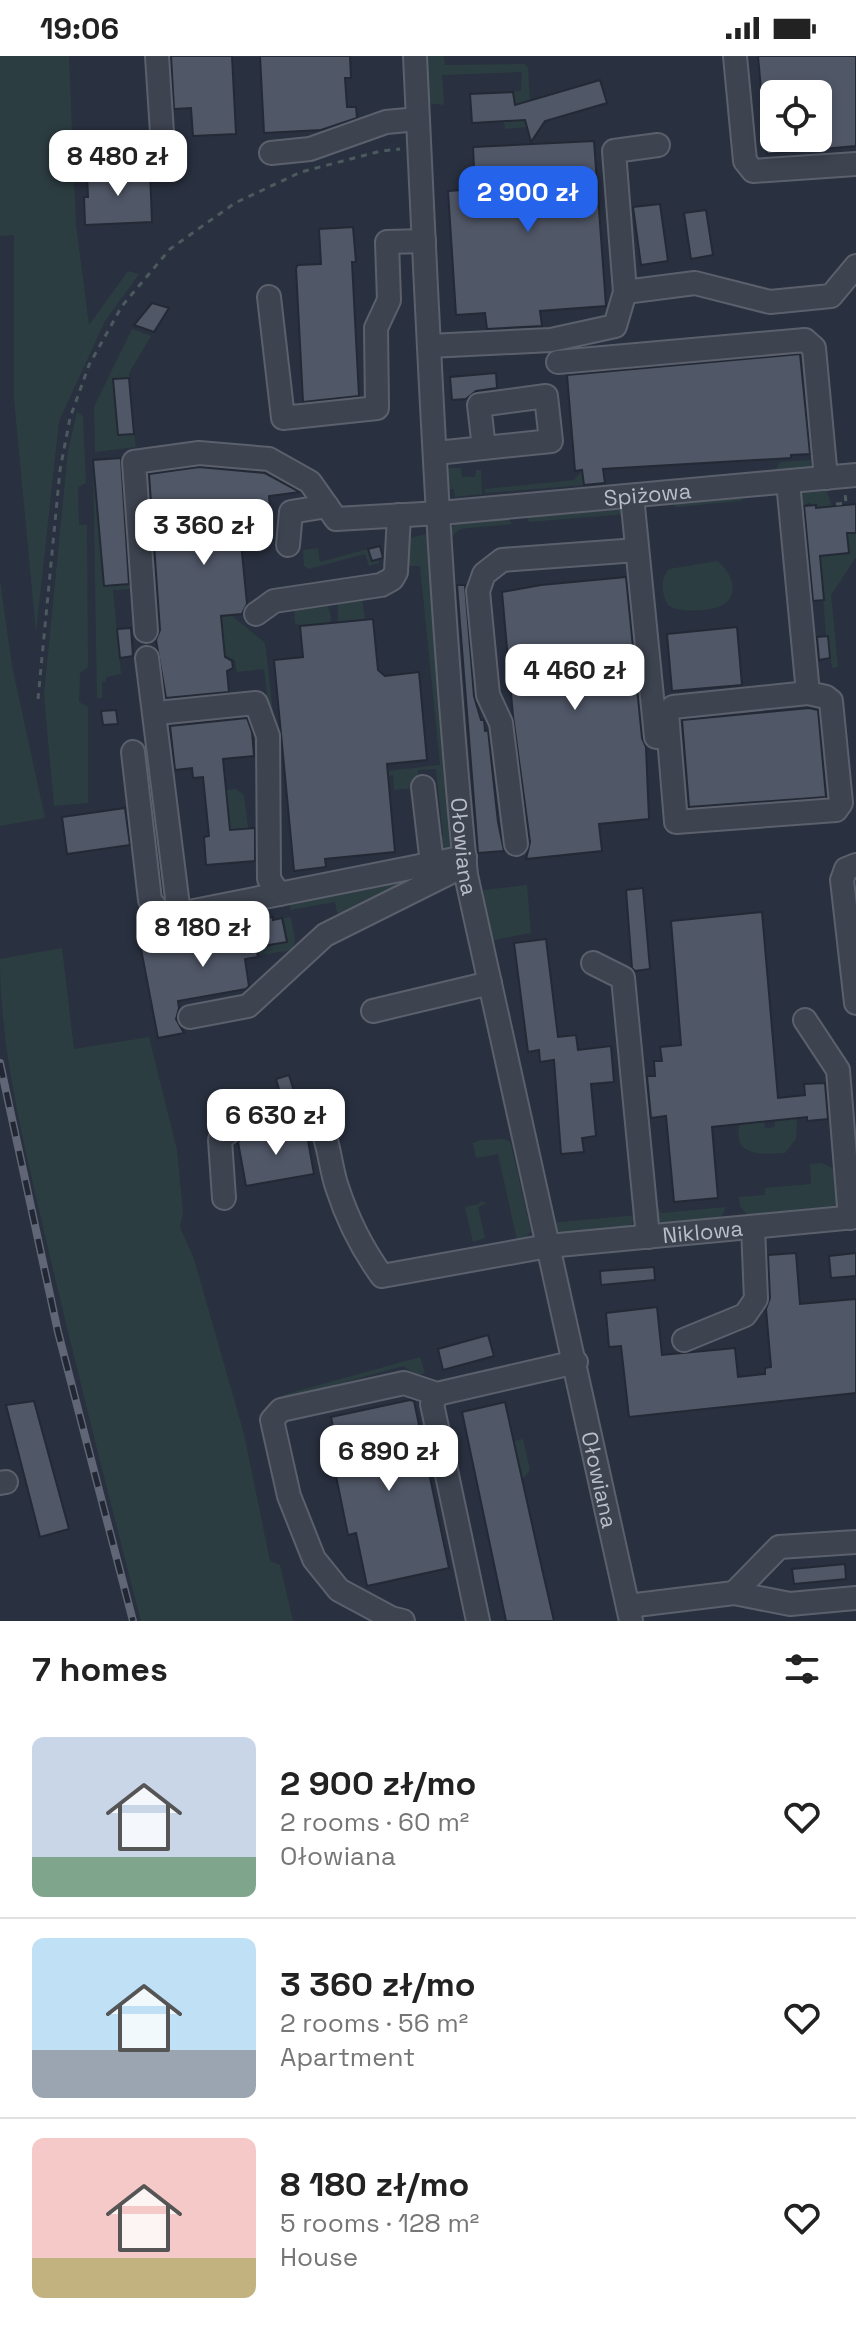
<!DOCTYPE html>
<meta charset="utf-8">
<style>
:root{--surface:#fff;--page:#f6f6f6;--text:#222;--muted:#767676;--line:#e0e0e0;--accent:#2563eb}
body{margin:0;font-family:"Space Grotesk",sans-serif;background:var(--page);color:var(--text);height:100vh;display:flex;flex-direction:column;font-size:30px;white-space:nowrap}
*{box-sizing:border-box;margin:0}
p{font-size:26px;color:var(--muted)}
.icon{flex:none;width:44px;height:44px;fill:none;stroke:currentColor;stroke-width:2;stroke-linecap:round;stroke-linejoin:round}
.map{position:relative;height:1565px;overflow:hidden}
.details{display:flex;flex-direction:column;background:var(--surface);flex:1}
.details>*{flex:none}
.fabs{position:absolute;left:760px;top:24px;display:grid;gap:16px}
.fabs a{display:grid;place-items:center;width:72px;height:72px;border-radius:12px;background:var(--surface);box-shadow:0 4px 12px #0003;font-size:40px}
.price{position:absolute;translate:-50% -68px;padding:0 18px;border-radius:16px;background:#fff;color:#222;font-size:26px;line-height:52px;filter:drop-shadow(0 2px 4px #0008)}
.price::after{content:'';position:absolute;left:50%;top:48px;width:24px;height:18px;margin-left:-12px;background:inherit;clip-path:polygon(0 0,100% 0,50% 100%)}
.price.on{background:var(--accent);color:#fff}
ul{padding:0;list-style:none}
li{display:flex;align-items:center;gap:24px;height:200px;padding:0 32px}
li+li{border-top:2px solid var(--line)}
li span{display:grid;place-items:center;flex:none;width:224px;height:160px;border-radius:12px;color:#555}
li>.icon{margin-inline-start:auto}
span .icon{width:96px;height:96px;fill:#fffc;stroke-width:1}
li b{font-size:34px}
h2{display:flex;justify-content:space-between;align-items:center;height:96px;padding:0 32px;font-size:34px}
.status{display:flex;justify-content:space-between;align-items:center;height:56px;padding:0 40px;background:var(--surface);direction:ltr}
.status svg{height:22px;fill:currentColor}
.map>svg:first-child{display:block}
</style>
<div class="status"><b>19:06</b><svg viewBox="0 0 49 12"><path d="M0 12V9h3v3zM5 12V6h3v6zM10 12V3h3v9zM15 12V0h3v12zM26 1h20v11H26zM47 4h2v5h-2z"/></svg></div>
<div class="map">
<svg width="856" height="1565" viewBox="0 0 856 1565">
<rect width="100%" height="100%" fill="#29303f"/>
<g fill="#2c3d41">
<path d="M0 0H69L76 169 89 269 128 215 139 218 105 265 59 365 36 577 14 342V179L0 180Z"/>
<path d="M423 0H444L445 9 524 8 528 12 530 44 520 48 527 71 505 73 504 66 514 65 515 40 470 38 521 35 522 16 442 19 444 49 427 47Z"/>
<path d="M132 273 151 280 129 317V322L113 324 118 379 134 378 136 391 95 396 94 351Z"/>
<path d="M77 356 83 360 86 427 78 431 79 469H87L88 611 80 617 79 646 88 651V747L54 750 44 639 68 395Z"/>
<path d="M93 404 104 530 134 528 135 533 113 534 121 618 106 621V625L102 626V642H97Z"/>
<path d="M810 404 811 411 775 415 780 406Z"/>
<path d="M446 412H461L462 421H475L476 414H481L482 438 455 441 454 433H448Z"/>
<path d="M582 415 584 429 485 437V433L574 424Z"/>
<path d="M825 431 849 497 847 477H856V501L831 539 838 611 832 612 828 581 826 580 816 449H811L810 446 804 450 797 443 802 433Z"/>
<path d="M746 439 741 445 677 451 670 446Z"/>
<path d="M617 446 626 458 529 466 527 462 528 458Z"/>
<path d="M508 462 512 468 460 473 449 483V474L457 466Z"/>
<path d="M430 477 444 709 454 781 453 793 445 799 434 789 443 779 436 713 418 714 419 729 414 732 394 734 393 718 388 722V715L440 709 420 510H406L403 484Z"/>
<path d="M318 492 320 506 368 493 371 505 379 503V507L369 510 365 498 309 513 304 510 303 494Z"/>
<path d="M717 505C730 514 741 537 724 548 713 556 678 557 668 549 661 537 660 523 669 513Z"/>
<path d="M0 524 12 610 45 762 0 770Z"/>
<path d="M362 544 365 563 338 566V546Z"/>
<path d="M327 547 331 561 330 567 300 570 295 567 294 550Z"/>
<path d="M231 559 265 587 273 656H269L264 613 237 616 235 604 225 599 221 560Z"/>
<path d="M236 733 244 739 248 772 238 773 237 777 230 778 226 734Z"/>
<path d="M434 814 427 822 341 858 337 857 335 846 290 854 291 841Z"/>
<path d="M527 829 531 877 488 885 479 840 484 834Z"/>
<path d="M291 861 295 884 293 892 287 895 260 899 259 893 288 886 284 862Z"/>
<path d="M62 892 74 993 149 981 177 1094 183 1156 180 1171 194 1203 244 1378 270 1505 280 1509 293 1565H141C107 1434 74 1303 43 1171 23 1083 0 994 0 903Z"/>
<path d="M797 1062 796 1083 785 1097C761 1099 731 1100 740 1067L764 1065 765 1072 775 1071V1064Z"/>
<path d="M504 1083 510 1086 512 1093 531 1175 521 1189 517 1184 498 1098 476 1102 473 1087 481 1084Z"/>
<path d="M822 1107 836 1114 840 1144 833 1153 750 1163 740 1150 739 1141 765 1139V1132L811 1128 810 1108Z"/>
<path d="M480 1145 487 1147 478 1151 485 1182 473 1186 465 1151 479 1148Z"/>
<path d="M656 1145 661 1157 726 1151 719 1165 660 1169 654 1165 649 1146Z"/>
<path d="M638 1159 630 1170 621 1174 568 1179 558 1175 550 1167Z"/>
<path d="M420 1301 425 1317 417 1319 403 1310 335 1329 337 1336 286 1348 283 1339Z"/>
<path d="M523 1383 530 1414 522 1424 514 1385Z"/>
</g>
<g fill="#505767" stroke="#242936" stroke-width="2">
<path d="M171 0H232L236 78 193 80 191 52 174 53Z"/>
<path d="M260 0H350L351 22H345L347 51H356L357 62 321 74 264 77Z"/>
<path d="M758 0H856V90L767 98 766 82H818V38H774V78H765Z"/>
<path d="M600 24 607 47 545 65 531 86 525 64 472 67 470 38 513 36 515 49Z"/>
<path d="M594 85 606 250 540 255 542 270 487 273 485 257 456 259 448 135 475 133 473 91Z"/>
<path d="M150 115 152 166 85 169 84 141H88L87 118Z"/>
<path d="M660 148 668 205 641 209 633 151Z"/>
<path d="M706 154 713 199 691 203 684 157Z"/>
<path d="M353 171 356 206H352L359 340 303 346 296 212 298 209 321 208 319 173Z"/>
<path d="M152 247 169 252 154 276 134 269Z"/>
<path d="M800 298 810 398 791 399V402L603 413 605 427 584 429 582 414 575 415 567 319Z"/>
<path d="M496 317 497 332 476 335 466 343 452 344 450 321Z"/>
<path d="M129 322 134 378 118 379 113 323Z"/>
<path d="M121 402 129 528 104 530 93 404Z"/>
<path d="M199 411 265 417 300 436 269 440 273 484 241 487 247 548 242 558 221 560 225 601 232 605 233 612 227 615 229 636 166 642 156 584 160 574 149 418Z"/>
<path d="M856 448V477H847L849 497 820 500 824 544 813 545 804 450 816 449V452Z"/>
<path d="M380 490 383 502 372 505 368 493Z"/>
<path d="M626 521 642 682 646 691 649 763 599 768 602 795 526 803 530 786 513 660 502 536 541 529Z"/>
<path d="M457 529H465L474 640 481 664H484L485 675 488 674 498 766 504 795 478 797Z"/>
<path d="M373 563 378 614 385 620 419 616 427 704 387 708 395 796 325 803 326 811 294 815 274 604 303 601 300 570Z"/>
<path d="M737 571 742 629 672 635 667 578Z"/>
<path d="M131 572 133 600 120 602 117 573Z"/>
<path d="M828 580 830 602 819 604 817 581Z"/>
<path d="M809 652 818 654 826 741 689 751 682 664Z"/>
<path d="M116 654 118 668 103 669 101 655Z"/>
<path d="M247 662 252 676 254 700 223 703 230 774 255 772V805L206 809 204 781 209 780 203 721 193 722 192 712 175 714 170 670Z"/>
<path d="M125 752 130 789 67 798 62 761Z"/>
<path d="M643 832 650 913 635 915 632 912 626 834Z"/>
<path d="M762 856 778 1042 805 1039 804 1028 825 1027 828 1063 807 1065V1061L712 1071 718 1142 674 1146 666 1060 651 1062 647 1020H655L654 1005H662L660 991 681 989 671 865Z"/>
<path d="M273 861V864L282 862 287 886 256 891 258 901 245 903 249 930 246 933 178 945 179 952 176 963 184 977 158 982 141 893 252 873 250 865Z"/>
<path d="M546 883 558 981 576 979 578 994 611 990 614 1026 591 1028 596 1080 582 1082 584 1096 561 1098 554 1004 540 1006 539 994 528 996 514 887Z"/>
<path d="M289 1019 294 1035 280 1037 276 1023Z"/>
<path d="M306 1073 314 1118 246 1130 238 1086 242 1083Z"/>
<path d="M796 1197 800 1248 856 1243V1337L629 1361 621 1290 609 1291 606 1257 657 1251 662 1299 735 1292 738 1321 765 1318V1312L771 1311 766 1253 770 1242 768 1199Z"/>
<path d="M856 1197V1220L831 1222 829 1200Z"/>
<path d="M654 1211 655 1224 601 1229 600 1215Z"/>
<path d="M488 1279 494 1300 443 1314 438 1293Z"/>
<path d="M410 1344 414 1345 449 1512 367 1530 356 1477 348 1479 334 1410 341 1408 331 1361Z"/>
<path d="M34 1345 69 1473 40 1481 6 1349Z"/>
<path d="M505 1346 538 1495 554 1565H506L462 1356Z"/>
<path d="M845 1508 846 1523 794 1528 792 1513Z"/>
</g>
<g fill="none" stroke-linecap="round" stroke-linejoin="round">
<defs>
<g id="minor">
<path d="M157 0 163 92"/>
<path id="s1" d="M415 0C428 273 439 547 466 819L631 1565"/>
<path d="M735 0 745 105 753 115 856 108"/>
<path d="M271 97 310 93 386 66 418 63"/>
<path d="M625 236 695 227 770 246 831 240 856 210"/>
<path d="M269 241 283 362 377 352 376 272 389 244 387 186 424 185"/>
<path d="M429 290 551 284 615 270 625 236 614 95 658 89"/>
<path d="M558 306 805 284 814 292 826 422"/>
<path d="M436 397 551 385 546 340 479 349 484 392"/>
<path d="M788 426 808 637 673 651 667 657 676 766 836 754 841 747 831 645 826 641 808 637"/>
<path d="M632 440 656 681"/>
<path d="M288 489 291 456 327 450"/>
<path d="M256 558 274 545 381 529 392 523 396 516 399 459"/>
<path id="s2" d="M146 575 134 406 199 397 269 403 310 426 336 463 440 457 856 419"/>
<path d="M147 602 179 858 465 801"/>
<path d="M167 656 256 647 268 680 269 823 279 838"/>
<path d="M133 696 150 844 158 855 179 858"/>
<path d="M423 731 432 808"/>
<path d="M516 788 501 667 488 639 478 535 484 518 502 504 637 494"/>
<path d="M856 809 846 813 842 824 856 947"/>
<path d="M593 907 623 922 648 1181"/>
<path d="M373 955 490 927"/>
<path d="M190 961 248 950 325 879 465 809"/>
<path d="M805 964 838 1014 850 1162"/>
<path id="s3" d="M224 1142 220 1084C238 1065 290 1035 315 1060 328 1074 330 1112 337 1131 347 1162 363 1194 382 1220L548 1190 856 1161"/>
<path d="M684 1284 745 1259 756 1243 753 1171"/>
<path d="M437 1338 432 1348 478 1565"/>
<path d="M0 1427 6 1426"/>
<path d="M734 1537 779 1491 856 1486"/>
<path d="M628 1550 734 1537 790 1548 856 1542"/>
<path d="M403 1565 391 1562 339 1534 314 1503 289 1440 272 1364 281 1354 404 1327 437 1338 576 1306"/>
</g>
</defs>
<use href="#minor" stroke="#5b606c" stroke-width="26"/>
<g stroke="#4b5a5f" stroke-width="3" stroke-dasharray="6 6" stroke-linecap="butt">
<path d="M836 448 846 447 845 437"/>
<path d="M38 643 60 414 70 362 89 309 122 250 170 193 235 147 301 116 381 95 400 93"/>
</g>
<use href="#minor" stroke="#3d434f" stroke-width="22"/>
<defs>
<path id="rail" d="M0 1007 58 1276 133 1565"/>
</defs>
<use href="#rail" stroke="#606675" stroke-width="8"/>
<use href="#rail" stroke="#222734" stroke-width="5" stroke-dasharray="15" stroke-linecap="butt"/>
</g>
<g text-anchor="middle" stroke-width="8" stroke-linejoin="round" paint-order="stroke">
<g font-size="22" fill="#babec9" stroke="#222734">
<text dy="8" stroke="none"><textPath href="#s2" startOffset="710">Spiżowa</textPath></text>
<text dy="8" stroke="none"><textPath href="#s1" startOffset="792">Ołowiana</textPath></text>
<text dy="8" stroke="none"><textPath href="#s3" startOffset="664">Niklowa</textPath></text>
<text dy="8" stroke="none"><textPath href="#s1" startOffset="1440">Ołowiana</textPath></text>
</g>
</g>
</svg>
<div class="fabs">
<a><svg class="icon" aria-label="locate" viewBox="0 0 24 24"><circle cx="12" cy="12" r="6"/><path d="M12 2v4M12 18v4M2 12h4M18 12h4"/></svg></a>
</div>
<b class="price" style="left:118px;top:142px">8 480 zł</b>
<b class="price on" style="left:528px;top:178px">2 900 zł</b>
<b class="price" style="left:204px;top:511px">3 360 zł</b>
<b class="price" style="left:575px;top:656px">4 460 zł</b>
<b class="price" style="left:203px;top:913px">8 180 zł</b>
<b class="price" style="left:276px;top:1101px">6 630 zł</b>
<b class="price" style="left:389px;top:1437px">6 890 zł</b>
</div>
<section class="details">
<h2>7 homes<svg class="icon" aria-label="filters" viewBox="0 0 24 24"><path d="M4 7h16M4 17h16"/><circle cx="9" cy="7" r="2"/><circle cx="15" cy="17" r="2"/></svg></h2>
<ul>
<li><span style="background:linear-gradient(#c9d6e8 75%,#7fa58c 0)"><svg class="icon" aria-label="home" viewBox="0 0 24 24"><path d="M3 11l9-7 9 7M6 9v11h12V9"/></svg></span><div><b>2 900 zł/mo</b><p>2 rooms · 60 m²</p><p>Ołowiana</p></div><svg class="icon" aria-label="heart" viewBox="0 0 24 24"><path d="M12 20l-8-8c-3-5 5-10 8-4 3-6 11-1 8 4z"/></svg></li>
<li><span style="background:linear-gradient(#bfe0f5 70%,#9aa5b1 0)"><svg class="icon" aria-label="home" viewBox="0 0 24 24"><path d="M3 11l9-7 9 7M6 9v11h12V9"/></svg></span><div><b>3 360 zł/mo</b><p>2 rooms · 56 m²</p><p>Apartment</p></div><svg class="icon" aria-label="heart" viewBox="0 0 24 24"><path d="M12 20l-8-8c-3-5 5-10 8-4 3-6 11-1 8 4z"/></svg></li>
<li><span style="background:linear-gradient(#f6c9c9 75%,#c2b280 0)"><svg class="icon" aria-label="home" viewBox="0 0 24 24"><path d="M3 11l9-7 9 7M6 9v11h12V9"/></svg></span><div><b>8 180 zł/mo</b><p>5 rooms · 128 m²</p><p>House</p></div><svg class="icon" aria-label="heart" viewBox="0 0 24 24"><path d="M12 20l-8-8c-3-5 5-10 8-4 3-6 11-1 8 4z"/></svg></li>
</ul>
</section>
